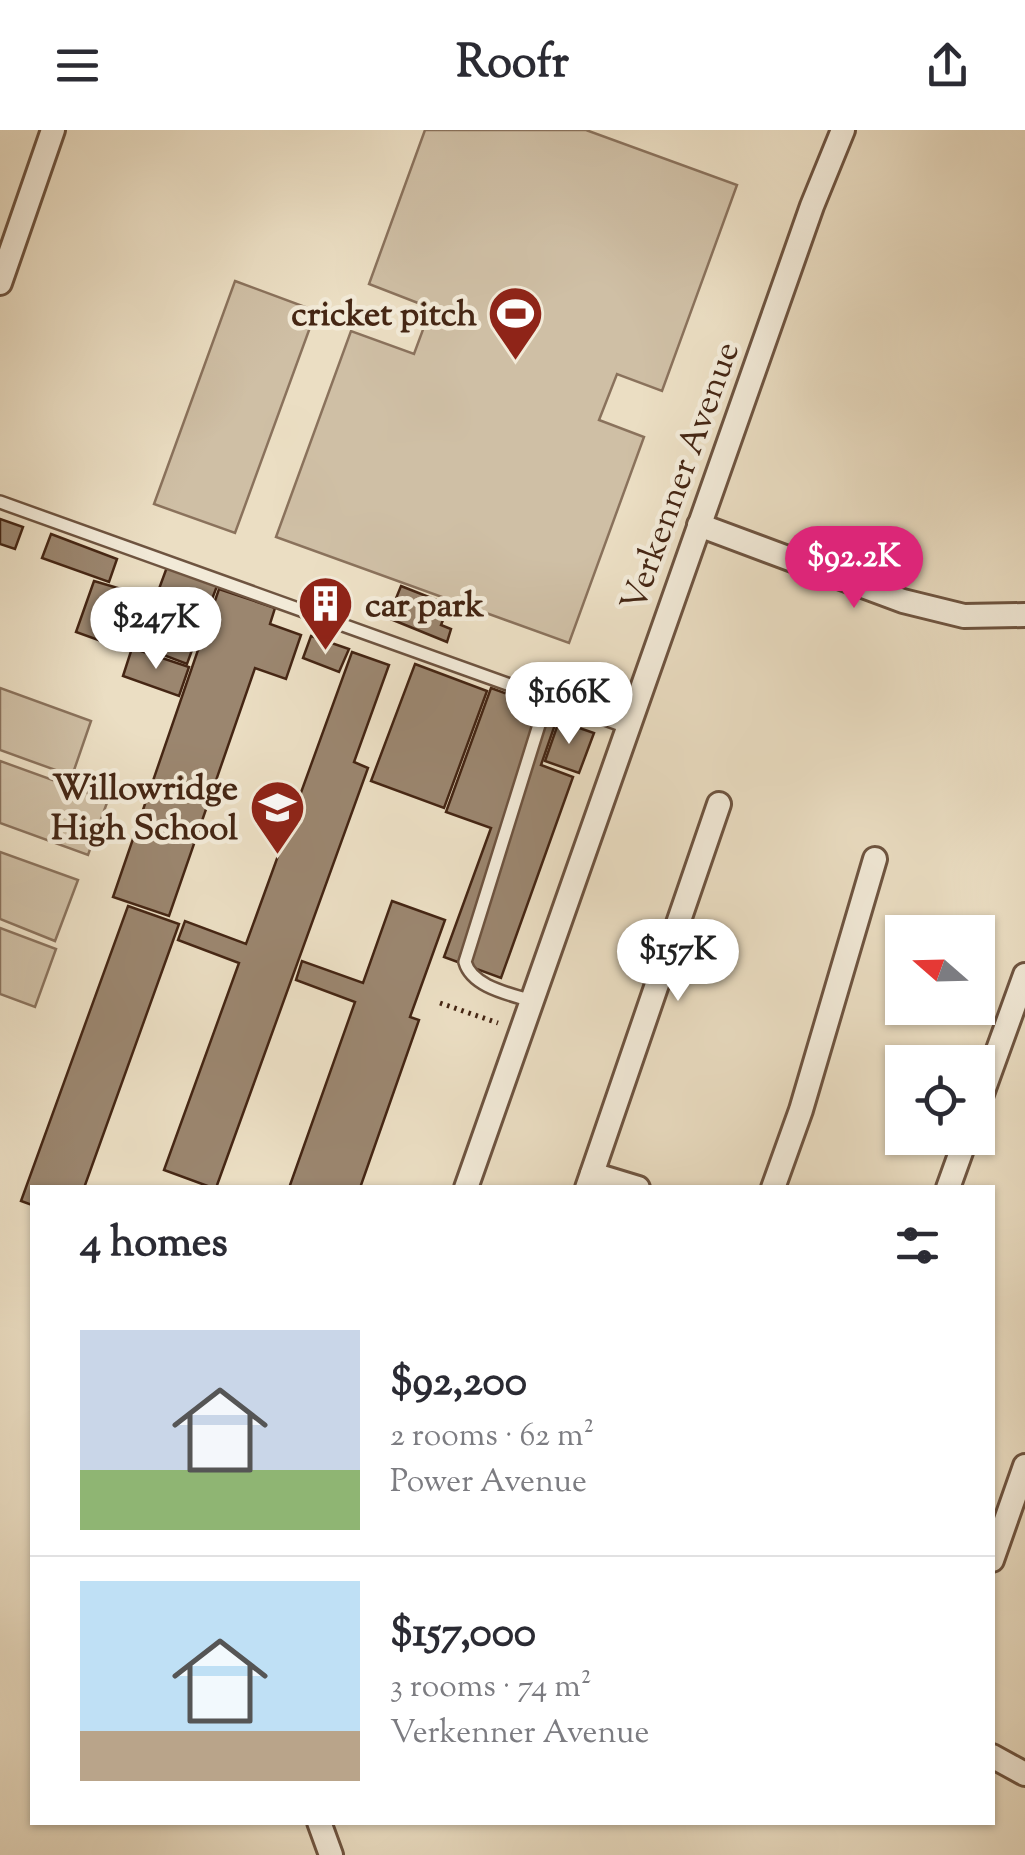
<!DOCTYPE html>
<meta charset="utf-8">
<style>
:root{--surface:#fff;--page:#f2f2f3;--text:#2b2b33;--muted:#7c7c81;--line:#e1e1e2;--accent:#db2777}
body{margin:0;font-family:"Sorts Mill Goudy",serif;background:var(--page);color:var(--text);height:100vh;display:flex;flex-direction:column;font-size:38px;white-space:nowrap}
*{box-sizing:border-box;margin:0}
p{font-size:32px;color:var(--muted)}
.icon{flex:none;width:55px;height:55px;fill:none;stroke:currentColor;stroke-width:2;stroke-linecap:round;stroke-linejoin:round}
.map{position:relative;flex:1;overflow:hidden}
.sheet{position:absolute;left:30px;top:1055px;width:965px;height:640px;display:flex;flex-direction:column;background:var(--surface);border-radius:0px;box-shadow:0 2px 8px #0004}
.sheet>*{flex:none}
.needle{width:65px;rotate:290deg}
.fabs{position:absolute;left:885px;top:785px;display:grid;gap:20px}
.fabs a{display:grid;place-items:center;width:110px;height:110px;border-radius:0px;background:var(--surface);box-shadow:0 2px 8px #0004;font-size:50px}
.price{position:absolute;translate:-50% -85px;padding:0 22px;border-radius:35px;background:#fff;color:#222;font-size:32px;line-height:65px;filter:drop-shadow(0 2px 5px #0008)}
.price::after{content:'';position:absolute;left:50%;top:60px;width:30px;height:22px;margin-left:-15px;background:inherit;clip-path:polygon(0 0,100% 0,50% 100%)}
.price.on{background:var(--accent);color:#fff}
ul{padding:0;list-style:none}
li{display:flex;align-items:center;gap:30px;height:250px;padding:0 50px}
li+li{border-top:2px solid var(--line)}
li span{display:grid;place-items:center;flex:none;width:280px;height:200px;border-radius:0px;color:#555}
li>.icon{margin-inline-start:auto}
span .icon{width:120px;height:120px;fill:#fffc;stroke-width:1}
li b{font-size:42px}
h2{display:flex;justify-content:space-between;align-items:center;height:120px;padding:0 50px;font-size:42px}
header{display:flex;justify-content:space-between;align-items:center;height:130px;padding:0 50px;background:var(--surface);font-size:45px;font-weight:800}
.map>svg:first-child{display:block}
</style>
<header><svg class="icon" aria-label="menu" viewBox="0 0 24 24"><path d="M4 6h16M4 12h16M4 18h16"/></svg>Roofr<svg class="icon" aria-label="share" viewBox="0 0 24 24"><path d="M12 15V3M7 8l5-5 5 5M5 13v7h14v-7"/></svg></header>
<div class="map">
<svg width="1025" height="1725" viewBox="0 0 1025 1725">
<rect width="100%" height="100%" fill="#ebdec3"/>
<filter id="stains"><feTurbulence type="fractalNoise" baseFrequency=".002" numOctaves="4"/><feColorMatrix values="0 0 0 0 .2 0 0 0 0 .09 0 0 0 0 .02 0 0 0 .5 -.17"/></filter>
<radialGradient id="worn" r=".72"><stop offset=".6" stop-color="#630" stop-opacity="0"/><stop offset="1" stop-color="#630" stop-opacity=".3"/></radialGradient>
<g fill="#cfbfa5" stroke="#8a725c" stroke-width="2.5">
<path d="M425 0H586L737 55 662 261 617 244 599 290 644 307 569 513 276 407 351 201 414 224 431 178 369 154Z"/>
<path d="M235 151 316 181 235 403 154 374Z"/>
<path d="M0 558 91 591 72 646 0 620Z"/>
<path d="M0 631 108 670 88 725 0 693Z"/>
<path d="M0 722 78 750 55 811 0 789Z"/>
<path d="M0 798 56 819 35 877 0 864Z"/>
</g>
<g fill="#9b866f" stroke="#452614" stroke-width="2.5">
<path d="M0 389 23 397 15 419 0 414Z"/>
<path d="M51 404 117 429 109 452 42 428Z"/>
<path d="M167 437 217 456 206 485 156 467Z"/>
<path d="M94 451 145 466 126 520 76 502Z"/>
<path d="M401 456 449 475 441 495 451 499 447 512 388 488Z"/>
<path d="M219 459 275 478 270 494 301 505 286 549 255 538 169 786 113 767Z"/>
<path d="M149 466 204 487 187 534 132 513Z"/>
<path d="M311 506 349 519 339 542 303 528Z"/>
<path d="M132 518 189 537 179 566 123 546Z"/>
<path d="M352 522 389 535 354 632 368 638 216 1058H213L164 1040 239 833 178 810 185 791 246 814Z"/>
<path d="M415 534 487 561 444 678 371 651Z"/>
<path d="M491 558 559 583 541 635 573 647 501 848 444 827 491 698 446 682Z"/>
<path d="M559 591 594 603 579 643 545 631Z"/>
<path d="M392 771 445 790 410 887 419 890 360 1058H289L355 872 296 850 302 831 363 853Z"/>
<path d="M128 776 179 794 84 1058H32V1075L21 1071Z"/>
</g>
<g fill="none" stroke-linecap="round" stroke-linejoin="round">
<defs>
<g id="service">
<path d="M0 372 627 597"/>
<path d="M532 871C510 864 472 857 465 832L548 566"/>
</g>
<g id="minor">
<path d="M0 153 53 0"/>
<path d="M699 395 903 471 964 486 1025 485"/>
<path d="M978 975 1025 845"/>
<path d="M592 1044 638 1058"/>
<path d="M466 1058 812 76 843 0"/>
<path d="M587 1058 719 674"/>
<path d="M773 1058 801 980 875 729"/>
<path d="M948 1058 966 1008"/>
<path d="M992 1430 1025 1336"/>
<path d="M992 1626 1025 1644"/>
<path d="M319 1692 331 1725"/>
</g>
</defs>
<use href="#service" stroke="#6e5440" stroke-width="16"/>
<use href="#minor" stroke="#6e5440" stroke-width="28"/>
<path stroke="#452614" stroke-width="5" stroke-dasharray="2.5 5" stroke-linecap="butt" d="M440 873 498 893"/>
<use href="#service" stroke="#f2ead8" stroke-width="11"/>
<use href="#minor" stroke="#f2ead8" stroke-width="22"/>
</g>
<defs>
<symbol id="stadium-pin" viewBox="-11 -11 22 30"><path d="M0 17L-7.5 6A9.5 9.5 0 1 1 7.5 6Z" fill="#8f2418" stroke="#f2ead8"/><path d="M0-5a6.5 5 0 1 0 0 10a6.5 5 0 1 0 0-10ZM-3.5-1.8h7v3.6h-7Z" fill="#fff"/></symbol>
<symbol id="building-pin" viewBox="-11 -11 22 30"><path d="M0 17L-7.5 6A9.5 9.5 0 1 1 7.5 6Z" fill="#8f2418" stroke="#f2ead8"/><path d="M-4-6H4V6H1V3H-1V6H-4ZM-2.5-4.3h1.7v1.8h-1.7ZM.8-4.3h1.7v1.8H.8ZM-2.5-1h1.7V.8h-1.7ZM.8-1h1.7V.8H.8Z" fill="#fff"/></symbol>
<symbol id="school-pin" viewBox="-11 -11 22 30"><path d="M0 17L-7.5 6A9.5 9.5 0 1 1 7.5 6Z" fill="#8f2418" stroke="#f2ead8"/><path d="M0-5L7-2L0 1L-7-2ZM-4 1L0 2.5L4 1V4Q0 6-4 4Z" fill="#fff"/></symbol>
</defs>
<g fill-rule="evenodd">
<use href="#stadium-pin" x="484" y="152" width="63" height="86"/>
<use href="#building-pin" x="294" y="442" width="63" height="86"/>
<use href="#school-pin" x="246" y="646" width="63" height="86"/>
</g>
<g text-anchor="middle" stroke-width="9" stroke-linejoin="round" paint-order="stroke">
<g font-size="35" font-weight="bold" fill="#452614" stroke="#f2ead8" text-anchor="end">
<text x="477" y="195">cricket pitch</text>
<text x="365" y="486" text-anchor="start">car park</text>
<text x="238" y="669">Willowridge<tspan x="238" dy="40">High School</tspan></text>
</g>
<g font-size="35" fill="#452614" stroke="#f2ead8">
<text transform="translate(679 346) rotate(-70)" y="12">Verkenner Avenue</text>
</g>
</g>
<rect width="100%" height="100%" filter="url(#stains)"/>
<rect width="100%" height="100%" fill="url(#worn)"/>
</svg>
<div class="fabs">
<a><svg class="needle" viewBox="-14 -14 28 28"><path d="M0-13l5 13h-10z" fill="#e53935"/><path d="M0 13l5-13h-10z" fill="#7c7c81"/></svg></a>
<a><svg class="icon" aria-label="locate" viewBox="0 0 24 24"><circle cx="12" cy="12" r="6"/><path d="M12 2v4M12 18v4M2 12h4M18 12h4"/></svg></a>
</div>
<b class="price on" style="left:854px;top:481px">$92.2K</b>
<b class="price" style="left:156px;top:542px">$247K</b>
<b class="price" style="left:569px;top:617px">$166K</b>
<b class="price" style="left:678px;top:874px">$157K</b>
<section class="sheet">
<h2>4 homes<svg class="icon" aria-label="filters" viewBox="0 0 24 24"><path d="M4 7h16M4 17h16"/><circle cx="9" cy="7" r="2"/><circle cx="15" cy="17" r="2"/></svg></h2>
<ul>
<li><span style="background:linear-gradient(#c9d6e8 70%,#8fb573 0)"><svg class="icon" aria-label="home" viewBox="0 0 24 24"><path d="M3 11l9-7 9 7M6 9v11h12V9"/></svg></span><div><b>$92,200</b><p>2 rooms · 62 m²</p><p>Power Avenue</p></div></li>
<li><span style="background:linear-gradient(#bfe0f5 75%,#b9a48a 0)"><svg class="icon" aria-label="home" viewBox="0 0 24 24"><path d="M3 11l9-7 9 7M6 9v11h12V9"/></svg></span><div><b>$157,000</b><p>3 rooms · 74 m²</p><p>Verkenner Avenue</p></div></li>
</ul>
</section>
</div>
